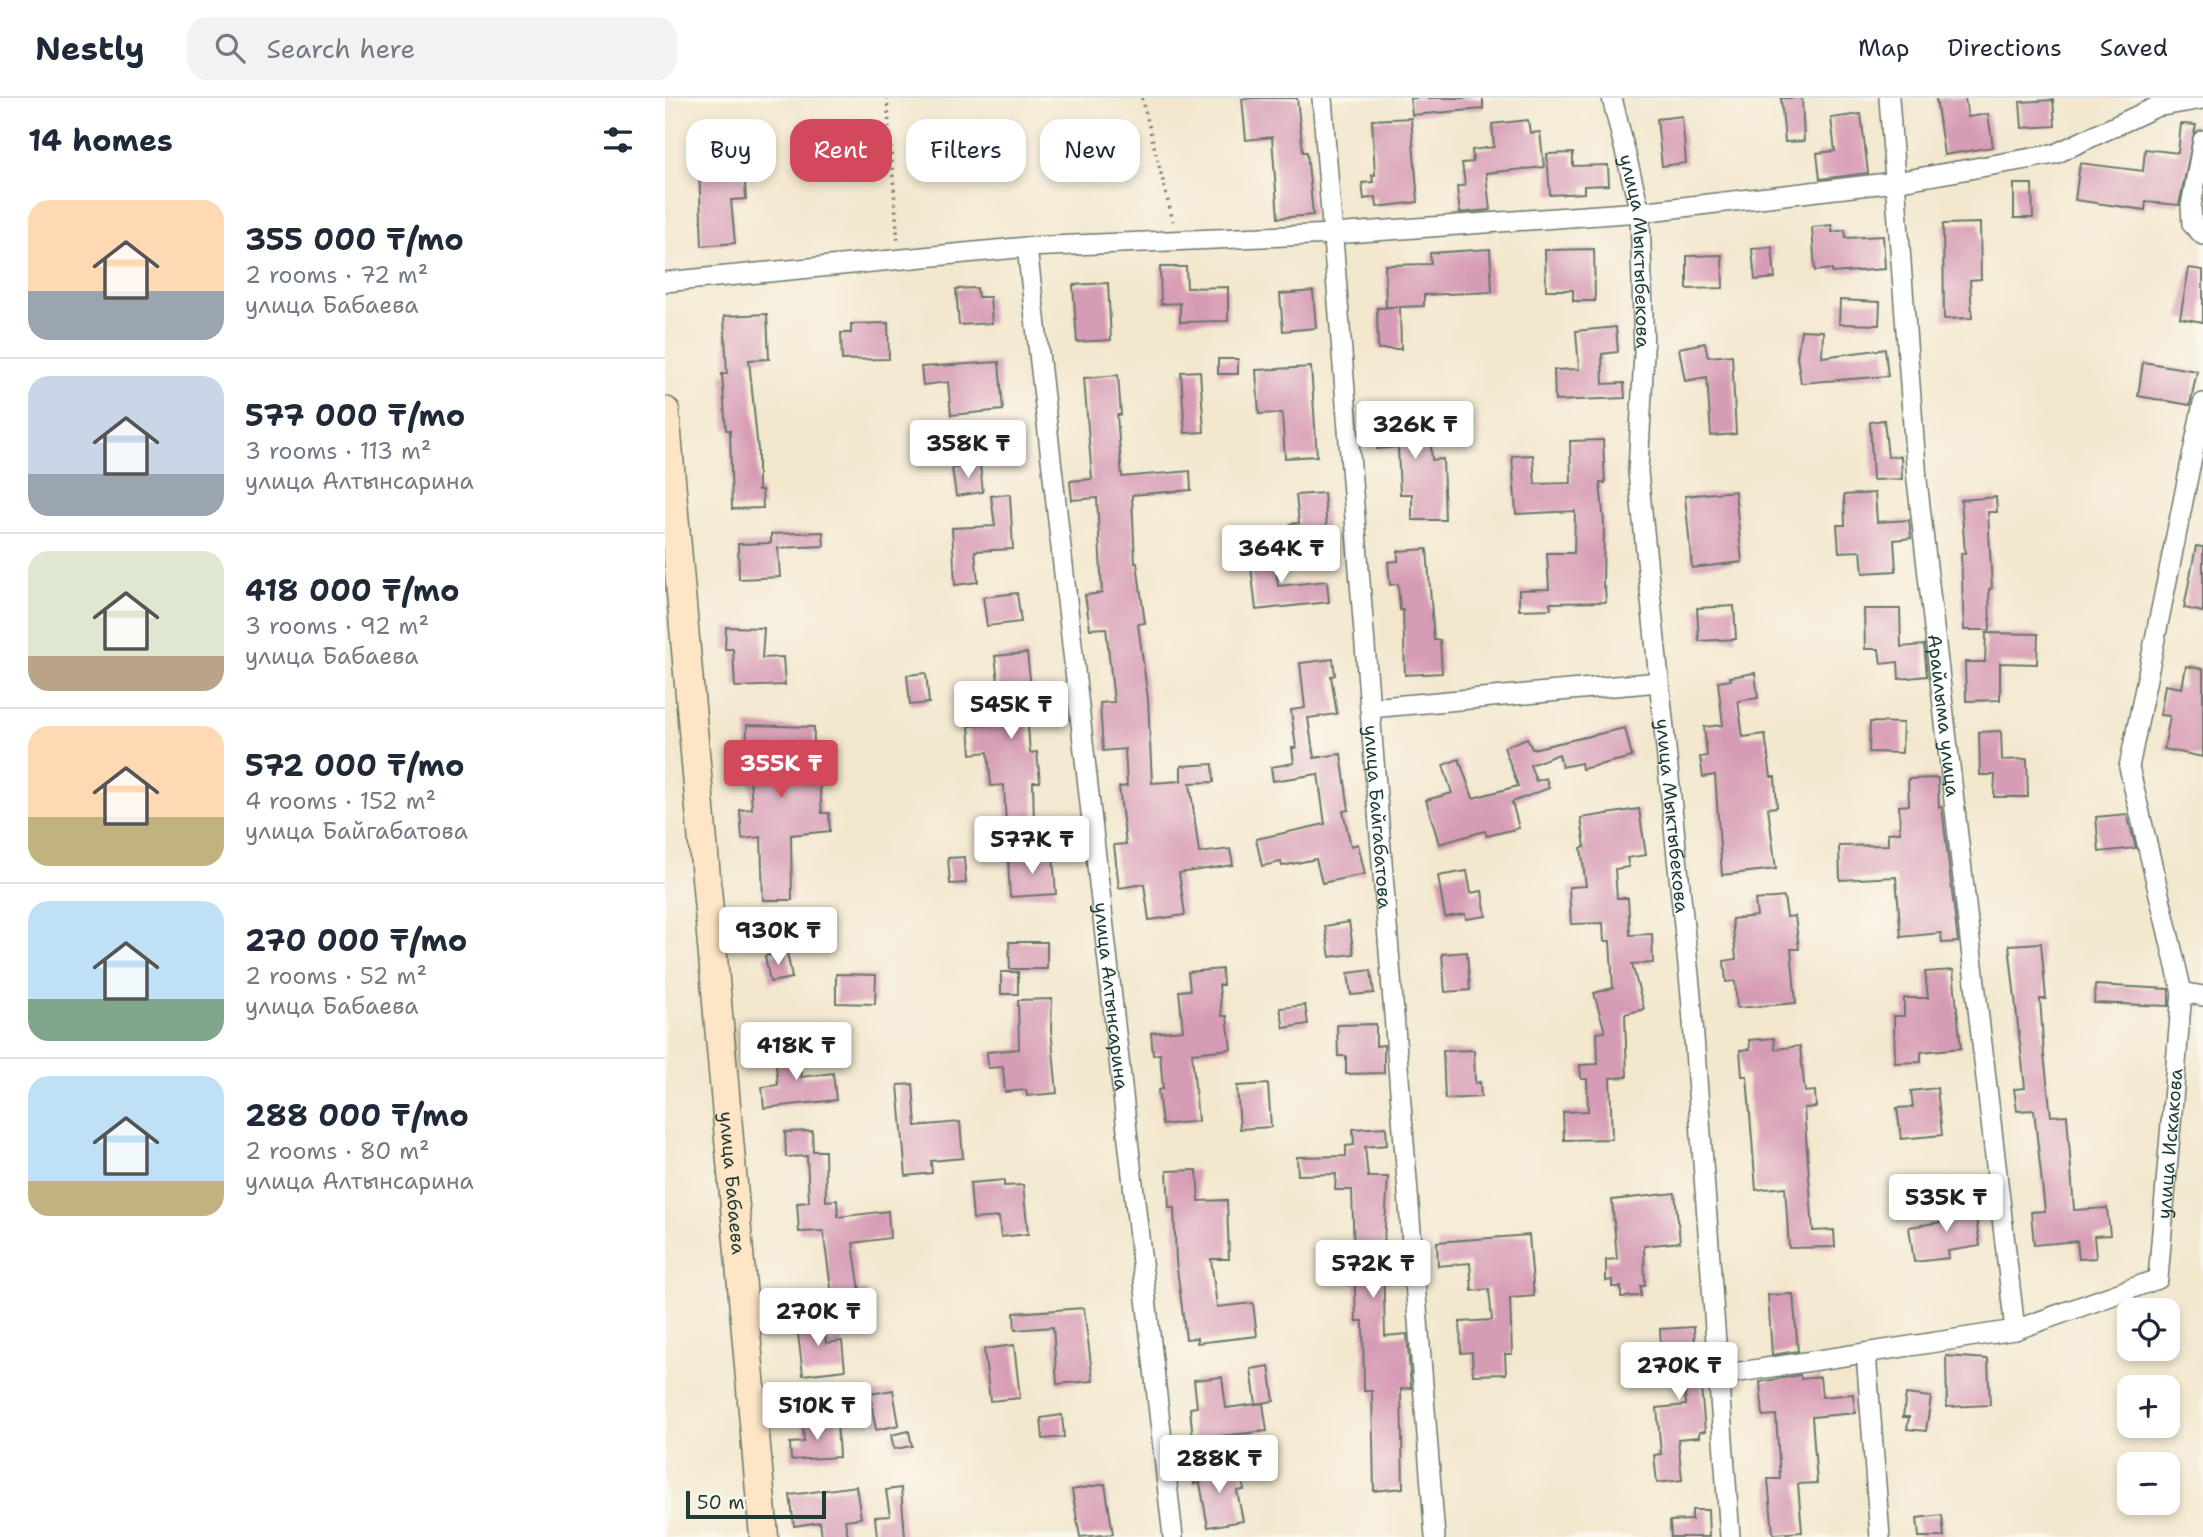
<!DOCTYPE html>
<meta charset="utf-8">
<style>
:root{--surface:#fff;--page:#f2f2f3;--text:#1f2937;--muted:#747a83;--line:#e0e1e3;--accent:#d1495b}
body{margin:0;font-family:"Shantell Sans",sans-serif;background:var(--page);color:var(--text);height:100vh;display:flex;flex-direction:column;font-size:26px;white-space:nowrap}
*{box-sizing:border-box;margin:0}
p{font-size:23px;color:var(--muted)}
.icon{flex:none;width:38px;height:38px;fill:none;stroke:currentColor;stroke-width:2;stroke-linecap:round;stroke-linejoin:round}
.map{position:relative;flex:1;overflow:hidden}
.sheet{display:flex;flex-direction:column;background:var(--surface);width:665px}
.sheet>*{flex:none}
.banner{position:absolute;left:21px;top:21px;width:665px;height:63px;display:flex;gap:14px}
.tools{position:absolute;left:1452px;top:1200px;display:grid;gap:14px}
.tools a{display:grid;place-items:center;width:63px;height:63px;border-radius:14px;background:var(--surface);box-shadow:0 4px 10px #0003;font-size:35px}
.scale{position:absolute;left:21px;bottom:18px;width:140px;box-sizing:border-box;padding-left:7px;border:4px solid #1f3d34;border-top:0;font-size:19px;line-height:24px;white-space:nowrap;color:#1f3d34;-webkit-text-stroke:5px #fbf7ec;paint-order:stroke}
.price{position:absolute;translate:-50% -60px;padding:0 16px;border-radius:7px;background:#fff;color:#222;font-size:23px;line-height:46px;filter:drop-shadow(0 2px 4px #0008)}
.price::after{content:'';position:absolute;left:50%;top:42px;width:21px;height:16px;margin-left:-10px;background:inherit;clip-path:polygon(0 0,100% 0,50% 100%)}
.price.current{background:var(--accent);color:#fff}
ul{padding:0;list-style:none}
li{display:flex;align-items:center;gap:21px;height:175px;padding:0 28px}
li+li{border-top:2px solid var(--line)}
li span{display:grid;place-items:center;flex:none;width:196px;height:140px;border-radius:21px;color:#555}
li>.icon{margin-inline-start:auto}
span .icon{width:84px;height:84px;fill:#fffc;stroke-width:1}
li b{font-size:30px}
h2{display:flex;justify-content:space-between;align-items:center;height:84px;padding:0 28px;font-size:30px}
.pill{padding:0 24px;border-radius:21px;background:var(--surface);box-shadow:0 4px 10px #0003;font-size:24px;line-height:63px}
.pill.current{background:var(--accent);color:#fff}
header{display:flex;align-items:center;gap:42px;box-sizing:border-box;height:98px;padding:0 35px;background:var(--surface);border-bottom:2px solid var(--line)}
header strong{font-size:33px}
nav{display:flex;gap:38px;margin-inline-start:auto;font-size:24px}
.search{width:490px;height:63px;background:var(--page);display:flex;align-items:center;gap:18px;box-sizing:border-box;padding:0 24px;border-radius:21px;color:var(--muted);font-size:26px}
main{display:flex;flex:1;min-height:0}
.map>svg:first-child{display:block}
</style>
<header>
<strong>Nestly</strong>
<div class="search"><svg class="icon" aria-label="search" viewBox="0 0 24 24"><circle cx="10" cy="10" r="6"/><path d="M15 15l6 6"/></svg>Search here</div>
<nav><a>Map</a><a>Directions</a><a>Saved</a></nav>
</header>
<main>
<section class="sheet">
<h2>14 homes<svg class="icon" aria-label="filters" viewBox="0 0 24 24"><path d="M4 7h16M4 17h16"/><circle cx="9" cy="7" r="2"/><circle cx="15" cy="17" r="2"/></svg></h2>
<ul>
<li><span style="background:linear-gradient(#ffd9b3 65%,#9aa5b1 0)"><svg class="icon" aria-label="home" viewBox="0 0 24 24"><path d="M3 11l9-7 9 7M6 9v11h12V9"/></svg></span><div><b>355 000 ₸/mo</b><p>2 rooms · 72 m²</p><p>улица Бабаева</p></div></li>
<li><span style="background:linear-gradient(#c9d6e8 70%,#9aa5b1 0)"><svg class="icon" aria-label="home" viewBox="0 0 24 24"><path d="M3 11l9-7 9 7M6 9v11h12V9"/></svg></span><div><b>577 000 ₸/mo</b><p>3 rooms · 113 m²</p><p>улица Алтынсарина</p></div></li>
<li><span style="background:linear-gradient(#dfe7d0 75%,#b9a48a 0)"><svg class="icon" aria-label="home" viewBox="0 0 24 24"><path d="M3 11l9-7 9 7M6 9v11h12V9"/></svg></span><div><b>418 000 ₸/mo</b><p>3 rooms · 92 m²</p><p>улица Бабаева</p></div></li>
<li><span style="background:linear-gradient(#ffd9b3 65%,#c2b280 0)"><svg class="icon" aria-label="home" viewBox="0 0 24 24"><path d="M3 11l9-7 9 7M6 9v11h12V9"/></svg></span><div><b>572 000 ₸/mo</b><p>4 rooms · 152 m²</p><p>улица Байгабатова</p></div></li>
<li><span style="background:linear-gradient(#bfe0f5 70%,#7fa58c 0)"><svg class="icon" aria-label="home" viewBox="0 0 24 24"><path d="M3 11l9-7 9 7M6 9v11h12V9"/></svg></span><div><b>270 000 ₸/mo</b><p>2 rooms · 52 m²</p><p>улица Бабаева</p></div></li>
<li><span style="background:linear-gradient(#bfe0f5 75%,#c2b280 0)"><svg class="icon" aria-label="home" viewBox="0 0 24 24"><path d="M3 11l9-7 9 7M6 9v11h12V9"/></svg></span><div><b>288 000 ₸/mo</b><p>2 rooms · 80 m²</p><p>улица Алтынсарина</p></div></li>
</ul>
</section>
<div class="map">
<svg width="1538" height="1439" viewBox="0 0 1538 1439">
<rect width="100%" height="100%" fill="#fbf7ec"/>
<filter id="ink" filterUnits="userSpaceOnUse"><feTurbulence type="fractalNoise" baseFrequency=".0143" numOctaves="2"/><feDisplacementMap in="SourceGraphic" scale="14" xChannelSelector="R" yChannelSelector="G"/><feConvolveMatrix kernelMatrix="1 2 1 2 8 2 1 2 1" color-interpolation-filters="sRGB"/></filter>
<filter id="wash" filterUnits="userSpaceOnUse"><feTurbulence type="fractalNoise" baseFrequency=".00686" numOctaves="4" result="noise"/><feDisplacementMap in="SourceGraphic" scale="28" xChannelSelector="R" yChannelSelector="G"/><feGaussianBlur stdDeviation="1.57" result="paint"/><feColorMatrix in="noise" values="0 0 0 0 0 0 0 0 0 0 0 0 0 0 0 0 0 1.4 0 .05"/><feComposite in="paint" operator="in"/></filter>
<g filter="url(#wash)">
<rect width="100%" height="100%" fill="#f3e7ce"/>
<g id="blocks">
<g fill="#d79cb5">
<path d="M587 0H632L638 54H642L648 117 613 120 607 39 581 42 577 1Z"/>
<path d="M745 0H818V11L747 17Z"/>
<path d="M1116 0H1137L1139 43 1120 44Z"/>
<path d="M1271 0H1300L1303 19 1323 16 1328 49 1279 57Z"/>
<path d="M1388 2 1390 28 1357 30 1355 4Z"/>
<path d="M1196 16 1203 75 1155 81 1152 55 1170 53 1166 20Z"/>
<path d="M1017 18 1021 65 997 68 992 21Z"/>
<path d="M746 20 753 104 712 109 711 99 699 101 697 85 708 84 707 77H710L707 22Z"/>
<path d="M863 22 865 35 875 34 879 69 821 75 825 112 795 115 792 89 800 87 797 65 808 64 807 52 829 49 827 26Z"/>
<path d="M1516 26 1531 27 1514 107 1481 104 1480 112 1410 102 1415 65 1478 73 1480 51 1513 55Z"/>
<path d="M59 41 62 72 79 71 81 101 66 102 70 145 37 148 33 44Z"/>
<path d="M908 55V68L943 67 944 87 919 88V95L885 97 882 56Z"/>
<path d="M1349 86H1367L1368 120H1349Z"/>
<path d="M1315 125 1316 181 1305 182 1307 220 1279 221 1278 126Z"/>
<path d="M1167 127V134L1180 132 1181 140 1218 138 1220 171 1167 175V171L1150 173 1147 129Z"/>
<path d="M1107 149 1110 180 1090 182 1087 151Z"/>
<path d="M825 151 827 194 759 197V208L735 209 736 251H713L712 210 733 209H721L720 167 766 166 765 155Z"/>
<path d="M929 151 930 203H908V192H881L880 152Z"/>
<path d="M1057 157 1058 190 1022 191V158Z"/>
<path d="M495 169H521L522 190 563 189V223L515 224V205L496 206Z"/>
<path d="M1524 170 1538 172V224L1515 220Z"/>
<path d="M443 185 446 242 412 244 408 187Z"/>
<path d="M312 190 313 199H325L327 225 294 227 291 191Z"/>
<path d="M648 193 651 230 618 233 615 196Z"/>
<path d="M1175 202 1215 204 1214 227 1174 226Z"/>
<path d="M102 216 104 261 84 262 93 352V392H97L98 410 67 411 65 332H61L57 276H62L59 218Z"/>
<path d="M223 225 224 261 177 262 176 235H186V226Z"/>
<path d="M951 229 953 254 937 256 938 286 959 285 960 300 890 303 889 272 914 271 911 233Z"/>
<path d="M1136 232 1158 233 1157 259 1220 251 1223 278 1136 285 1132 259Z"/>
<path d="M1040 245 1043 259 1067 257 1071 336 1046 338 1042 279 1020 283 1014 250Z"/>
<rect x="553" y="261" width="20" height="15"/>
<path d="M334 264 338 312 286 317 283 284 258 287 256 269Z"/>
<path d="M1478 264 1532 273 1525 307 1473 298Z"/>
<path d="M646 269 652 358 620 360 617 315 594 316 591 272Z"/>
<path d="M535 273 539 334 520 335 516 274Z"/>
<path d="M453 277 456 317H452L457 379 525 373 526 392 467 397 470 465H472L480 525 473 526 483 601 487 685 516 683V668L548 666 549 684 525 685 534 755 565 751 568 767 514 775 520 817 484 822 479 786 454 790 449 747 461 746 454 689 462 688 460 651 438 653 435 605 449 604 441 530 425 531 420 497 437 495 432 400 407 402 405 383 427 381 419 280Z"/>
<path d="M763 312 767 362 778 361 780 422H747V396H735L733 349 712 351 709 317Z"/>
<path d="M1219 322 1223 359 1236 358 1237 381 1208 382 1205 324Z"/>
<path d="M938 342 940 385H935L939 425 938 489H940L941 504 885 505 886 511 854 512V492L884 491 882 455H909L910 413 851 416 847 358 868 357 870 386 906 385 905 343Z"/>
<path d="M315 367 318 394 291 398 287 370Z"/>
<path d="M1070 393 1077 464 1027 470 1020 398Z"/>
<path d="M659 395 663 443 626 446 625 426 634 425 631 397Z"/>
<path d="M1210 395 1212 424 1244 422 1246 440 1229 442 1231 473 1198 475 1196 453 1174 454 1172 427H1180L1179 397Z"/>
<path d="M345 396 348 451 310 453 313 484 290 487 287 430 330 428 326 398Z"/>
<path d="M1331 399 1332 414H1323L1327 490 1324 491 1325 532H1299L1296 455H1300L1296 402Z"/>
<path d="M158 434 159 448 113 450 115 479 74 481 73 446 106 445V436Z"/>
<path d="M608 448 613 488 662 483 664 504 591 512 584 451Z"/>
<path d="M1531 448 1538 449V514L1519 510Z"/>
<path d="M762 451 769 542H775L777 575 740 577 738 512H735L733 486 725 487 723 464 733 463V453Z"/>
<path d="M352 495 356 524 322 528 318 499Z"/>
<path d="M1069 508 1071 541 1034 543 1032 510Z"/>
<path d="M1199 511H1235L1236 549 1259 547 1262 578 1234 581 1233 564 1216 566 1214 551H1200Z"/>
<path d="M61 529 99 530 97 560 118 559 120 587 70 589 68 551H60Z"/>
<path d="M1321 535 1373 536 1372 566 1335 565V602L1301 603 1300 564H1320Z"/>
<path d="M362 555 369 614 362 615 365 655 372 654 375 684H368L369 728 341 729 339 687 326 688 323 654 306 656 304 628 338 626 330 558Z"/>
<path d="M668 561 670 577 666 578 672 616 643 620 649 660 676 656 684 712 678 713 686 748 693 746 700 776 657 785 651 761 617 768 616 764 597 768 591 741 660 726 653 676 608 683 606 669 629 665 627 650H631L626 612 640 610 635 565Z"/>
<path d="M1521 568 1538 571V659L1499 651 1505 618 1495 617 1500 587 1517 590Z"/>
<path d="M261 575 264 605 245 607 242 577Z"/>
<path d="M1090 575 1093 600 1073 603 1078 639 1100 636 1106 679H1110L1112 709 1103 710 1111 771 1057 777 1050 677 1038 679 1035 659 1042 658 1039 629 1058 627 1053 584 1066 582 1065 579Z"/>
<path d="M1205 624 1238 625 1237 655 1204 654Z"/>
<path d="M82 627 149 629 148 680H154L157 715H164L165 733 126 737 127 802H98L96 739 77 741 75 712 87 711 84 664H81Z"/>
<path d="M960 630 967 659 917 671 916 665 897 669 894 656 865 667 871 683 881 680 884 690 847 704 854 730 822 738 820 733 774 746 761 702 787 695 778 667 794 661 808 700 853 688 839 649 862 640 867 651Z"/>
<path d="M1336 633 1337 662 1362 661 1363 699H1329L1330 677H1315L1314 634Z"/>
<path d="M1273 680 1274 709H1277L1293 844 1277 845 1276 835 1236 839 1231 779 1175 782 1174 748 1223 747V735L1235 734 1234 708 1244 707 1243 681Z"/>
<path d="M974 711 981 757 962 760 964 769 950 771 952 800H963L965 837 987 836 988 865 967 866 979 911 960 916 962 979 945 980 947 1041 899 1042 898 1014 923 1013 922 981H916L915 967 933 966 932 935 940 934 929 895 948 890 945 843H939L938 825 906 826 904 789 921 788 916 750 920 749 916 720Z"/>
<path d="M1462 716 1471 750 1434 754 1431 719Z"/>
<path d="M389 719 393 753 379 755 375 721Z"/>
<path d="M388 757 391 796 345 799 343 760Z"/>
<path d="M299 759 301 785 285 786 283 760Z"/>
<path d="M802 773 806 795 817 793 821 818 801 821 800 816 780 819 773 778Z"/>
<path d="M1119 799 1122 819 1130 818 1134 851H1126L1131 905 1072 910 1070 883 1061 884 1059 863 1071 861 1067 821 1092 818 1090 802Z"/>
<path d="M684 824 689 856 665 859 660 828Z"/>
<path d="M344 844H382V871H345Z"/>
<path d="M1376 845 1381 901H1375L1379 957 1386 1018 1402 1017 1409 1112 1442 1110 1445 1137 1429 1138 1431 1160 1414 1161 1412 1143 1369 1147 1366 1114 1380 1113 1369 1012 1352 1013 1349 991 1360 990 1344 847Z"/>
<path d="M122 854 127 880 105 884 100 858Z"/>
<path d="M802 854 805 892 780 894 777 856Z"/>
<path d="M557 871 558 887H554L557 918H562L566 951 527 955 533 1023 497 1027 493 992 498 991 495 956 488 957 486 935 518 932 514 893 525 892 523 874Z"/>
<path d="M706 872 709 895 686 897 683 875Z"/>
<path d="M1288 872 1296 950 1256 954V964L1230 965 1229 918H1239V900H1263L1260 874Z"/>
<rect x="336" y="874" width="17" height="22"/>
<path d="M171 876 211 877 210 906 171 905Z"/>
<path d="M1430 887 1504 891V908L1429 905Z"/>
<path d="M387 901 386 931 392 995 362 998 361 992 340 994 338 969 323 970 322 954 354 951 353 902Z"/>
<path d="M640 907 643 926 619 930 615 910Z"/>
<path d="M711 926V948L719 947V975L681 976V958H673L672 927Z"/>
<path d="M1109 940 1110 951 1135 948 1140 994 1150 993 1151 1009 1139 1010 1148 1133 1169 1132 1170 1149 1124 1150 1120 1089 1091 1092 1082 978H1077L1075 952 1085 951 1084 942Z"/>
<path d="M133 945 136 979 168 975 171 1002 99 1010 97 989 113 987 109 948Z"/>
<path d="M809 952 810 985 815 984 816 999 780 1001 778 953Z"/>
<path d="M248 986 251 1028 295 1024 298 1060 266 1063 267 1075 241 1078 233 987Z"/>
<path d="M603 986 606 1029 575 1031 572 988Z"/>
<path d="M1272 990 1277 1037 1236 1041 1232 1010 1248 1009 1246 993Z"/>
<path d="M721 1029 722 1047 700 1049 703 1079H723L718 1161 720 1238 742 1236 746 1290 736 1291 738 1390 709 1393 707 1293H699L698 1223H691L687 1092H670L671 1076 633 1077 632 1059 681 1058V1048L689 1047 688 1031Z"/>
<path d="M147 1033 148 1053H160L161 1103 172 1102 173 1119 223 1113 225 1140 188 1145 195 1193 201 1192 202 1209 169 1211 158 1133 134 1134 132 1105 144 1104 142 1058 121 1059 120 1034Z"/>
<path d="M532 1072 534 1103 562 1102 564 1161H546L552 1209 588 1205 592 1238 532 1245V1240L521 1241 511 1163 509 1110H504L502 1073Z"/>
<path d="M339 1082V1088L358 1087 363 1136 336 1139 334 1119 308 1121 305 1085Z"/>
<path d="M1010 1095 1015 1144 979 1148 980 1188H976V1198L956 1199V1189H947V1182L941 1183V1162L952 1161 947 1102Z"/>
<path d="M1309 1106 1315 1148 1283 1153 1284 1160 1249 1164 1244 1129 1277 1124 1275 1110Z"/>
<path d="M864 1137 869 1198 845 1200 847 1256H840L841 1276 808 1277 807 1254 796 1255 795 1224 827 1222 824 1191 807 1193 805 1165 773 1168 772 1144Z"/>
<path d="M1128 1196 1133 1253 1107 1257 1103 1197Z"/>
<path d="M419 1210 428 1283 392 1286 388 1229 350 1232 349 1215Z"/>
<path d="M157 1217 161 1245 177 1243 180 1272 138 1277 131 1220Z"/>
<path d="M1029 1229 1031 1263 1039 1262 1040 1279H1035L1040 1333 1034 1334V1339L1013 1341 1017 1382 992 1385 989 1357 996 1356 992 1310 1021 1307 1018 1270 997 1272 995 1231Z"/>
<path d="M349 1247 355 1300 325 1303 319 1251Z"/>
<path d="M1281 1258 1323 1261 1325 1307 1282 1309Z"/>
<path d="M604 1268 609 1303 591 1306 586 1271Z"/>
<path d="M1135 1277 1136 1281 1155 1279 1157 1299 1188 1296 1190 1315 1147 1319 1152 1385 1133 1386 1137 1434 1108 1436 1103 1381H1115L1111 1317 1098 1318 1095 1284Z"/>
<path d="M557 1279 561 1310 598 1305 602 1333 528 1341 525 1310 532 1309 529 1282Z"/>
<path d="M228 1292 234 1327 211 1332 205 1296Z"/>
<path d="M1241 1296 1266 1299 1261 1333 1242 1331 1244 1319H1238Z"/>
<path d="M397 1317 399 1339 378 1341 376 1320Z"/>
<path d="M172 1323 174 1359 126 1362 125 1345 139 1344 138 1325Z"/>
<path d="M244 1333 247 1348 229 1351 226 1337Z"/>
<path d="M540 1361 543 1379 575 1373 579 1392 572 1393 578 1423 543 1429 535 1385 529 1386 525 1364Z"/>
<path d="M440 1386 448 1436 415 1439 407 1392Z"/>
<path d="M191 1388 196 1420 180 1422 183 1439H157L155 1424 129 1428 125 1397Z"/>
<path d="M236 1390 240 1439H212L210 1419 225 1418 221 1392Z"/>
<path d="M1027 1412H1043L1044 1439H1006L1005 1423 1027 1422Z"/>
<path d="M1277 1417 1279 1439H1254L1252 1420Z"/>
</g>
</g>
</g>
<g filter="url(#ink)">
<use href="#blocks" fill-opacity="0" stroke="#69786a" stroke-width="2"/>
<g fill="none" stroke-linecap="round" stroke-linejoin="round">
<defs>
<g id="street">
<path id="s1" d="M657 0 770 1439"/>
<path id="s2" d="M947 0 975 114 979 255 973 374 1026 897 1065 1439"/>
<path id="s3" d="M1224 0 1252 382 1350 1232"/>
<path d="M1538 42 1526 108 1527 126 1538 137"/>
<path id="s4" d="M362 149 508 1439"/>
<path d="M0 184 362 149 668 136 975 114 1230 84 1390 56 1491 9 1538 1"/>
<path d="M705 610 994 584"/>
<path d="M1517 894 1538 898"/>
<path d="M1201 1255 1215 1439"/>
<path id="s5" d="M1055 1277 1350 1232 1493 1181 1517 894 1464 669 1538 305"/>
</g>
<g id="secondary">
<path id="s6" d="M0 313 99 1439"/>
</g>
</defs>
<use href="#street" stroke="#69786a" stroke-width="22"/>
<use href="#secondary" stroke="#69786a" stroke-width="31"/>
<g stroke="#69786a" stroke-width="3.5" stroke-dasharray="2 5" stroke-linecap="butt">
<path d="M222 0 233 144"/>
<path d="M477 0 508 123"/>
</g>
<use href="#street" stroke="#fff" stroke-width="19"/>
<use href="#secondary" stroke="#fde5c5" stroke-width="28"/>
</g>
</g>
<g text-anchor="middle" stroke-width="6" stroke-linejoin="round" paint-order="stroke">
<g font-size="19" fill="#1f3d34" stroke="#fbf7ec">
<text dy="7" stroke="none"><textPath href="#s2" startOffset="156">улица Мыктыбекова</textPath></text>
<text dy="7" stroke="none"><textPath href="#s3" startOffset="620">Арайлыма улица</textPath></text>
<text dy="7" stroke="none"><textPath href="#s2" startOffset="723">улица Мыктыбекова</textPath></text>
<text dy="7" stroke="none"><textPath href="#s1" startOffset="721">улица Байгабатова</textPath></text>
<text dy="7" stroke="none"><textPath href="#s4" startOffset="754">улица Алтынсарина</textPath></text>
<text dy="7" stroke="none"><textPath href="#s5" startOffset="586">улица Искакова</textPath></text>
<text dy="7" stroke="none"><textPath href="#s6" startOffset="775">улица Бабаева</textPath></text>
</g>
</g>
</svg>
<div class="tools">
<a><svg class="icon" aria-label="locate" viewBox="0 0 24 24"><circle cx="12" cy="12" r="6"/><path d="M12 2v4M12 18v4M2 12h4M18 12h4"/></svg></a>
<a>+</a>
<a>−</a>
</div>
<div class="scale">50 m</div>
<b class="price" style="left:750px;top:363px">326K ₸</b>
<b class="price" style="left:303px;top:382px">358K ₸</b>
<b class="price" style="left:616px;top:487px">364K ₸</b>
<b class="price" style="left:346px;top:643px">545K ₸</b>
<b class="price current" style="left:116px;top:702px">355K ₸</b>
<b class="price" style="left:367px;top:778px">577K ₸</b>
<b class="price" style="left:113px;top:869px">930K ₸</b>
<b class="price" style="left:131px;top:984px">418K ₸</b>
<b class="price" style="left:1281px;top:1136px">535K ₸</b>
<b class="price" style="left:708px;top:1202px">572K ₸</b>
<b class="price" style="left:153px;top:1250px">270K ₸</b>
<b class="price" style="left:1014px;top:1304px">270K ₸</b>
<b class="price" style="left:152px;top:1344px">510K ₸</b>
<b class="price" style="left:554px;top:1397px">288K ₸</b>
<div class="banner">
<a class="pill">Buy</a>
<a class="pill current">Rent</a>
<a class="pill">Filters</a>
<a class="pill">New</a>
</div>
</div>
</main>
